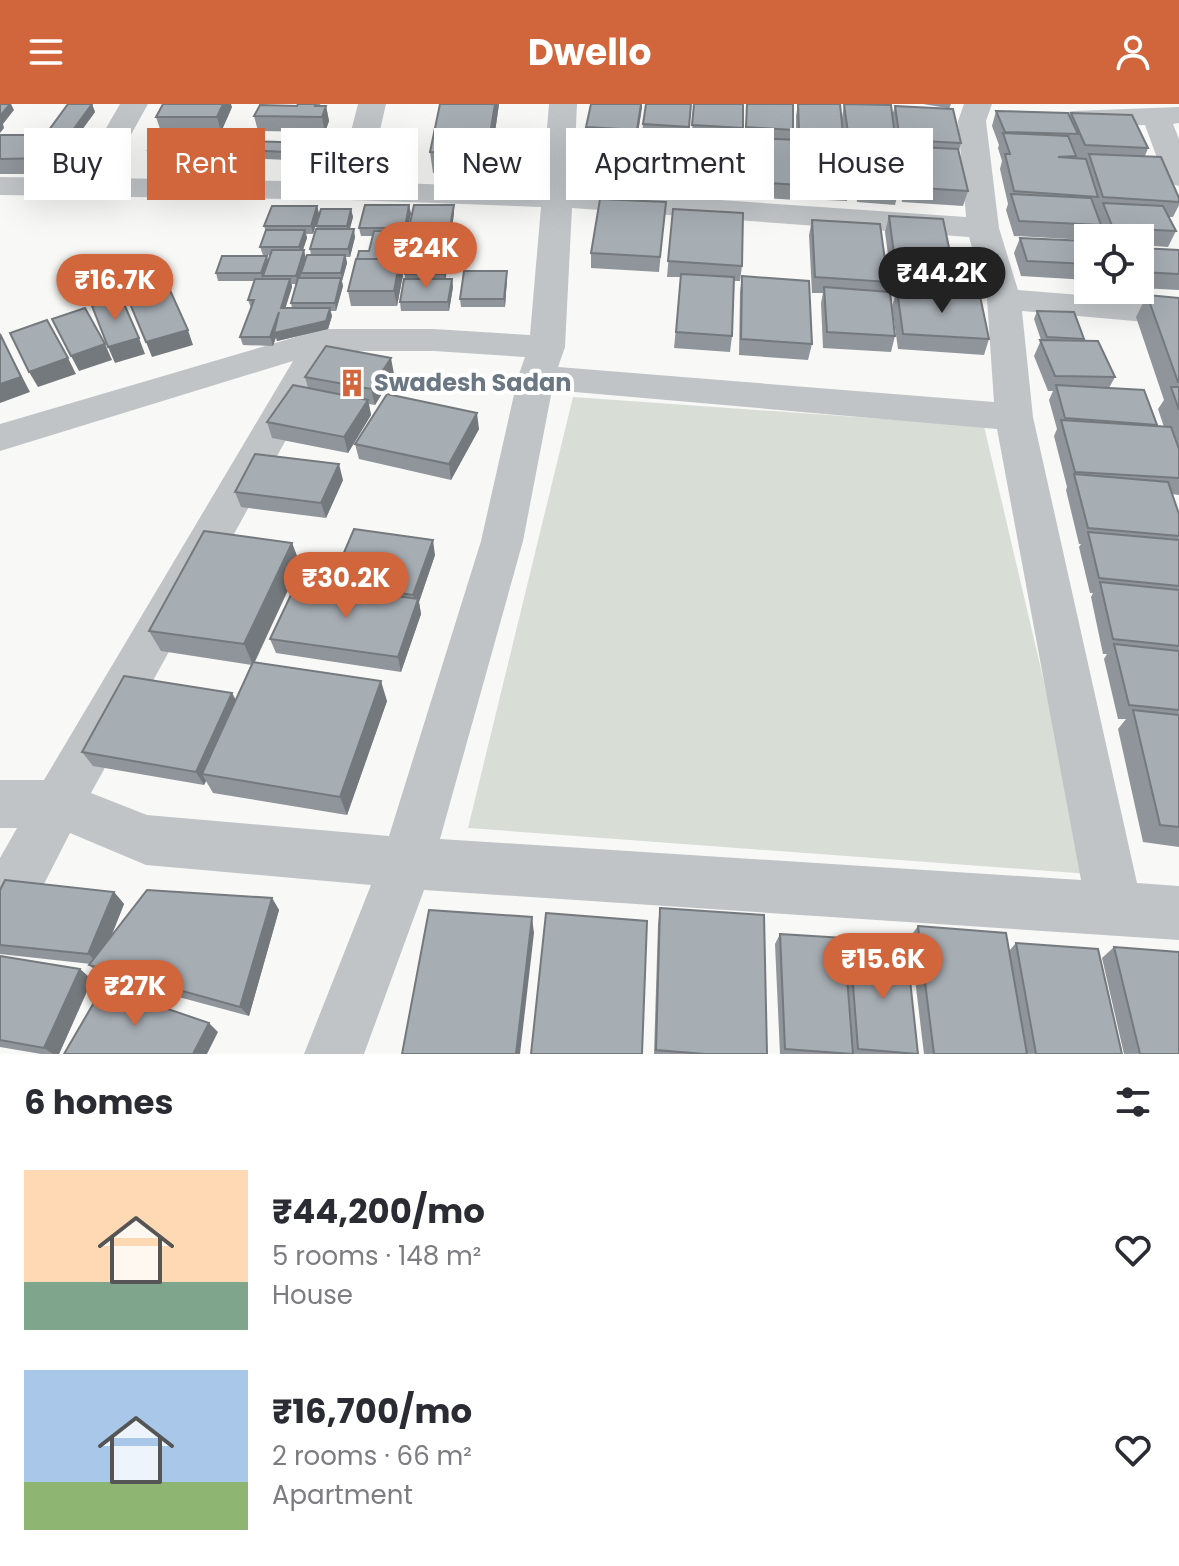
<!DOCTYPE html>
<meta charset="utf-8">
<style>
:root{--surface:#fff;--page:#f7f7f7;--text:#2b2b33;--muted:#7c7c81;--accent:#d1663d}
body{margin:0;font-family:Poppins,sans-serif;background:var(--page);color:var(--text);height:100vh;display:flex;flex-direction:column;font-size:30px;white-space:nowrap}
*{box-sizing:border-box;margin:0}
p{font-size:26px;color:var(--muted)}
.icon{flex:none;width:44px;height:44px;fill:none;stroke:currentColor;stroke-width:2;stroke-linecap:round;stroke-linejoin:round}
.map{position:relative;height:950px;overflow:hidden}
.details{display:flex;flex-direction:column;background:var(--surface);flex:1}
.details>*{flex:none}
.guide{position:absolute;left:24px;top:24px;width:1132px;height:72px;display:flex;gap:16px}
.buttons{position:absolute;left:1074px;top:120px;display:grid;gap:16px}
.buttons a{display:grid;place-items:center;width:80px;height:80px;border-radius:0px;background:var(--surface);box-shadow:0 8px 32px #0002;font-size:40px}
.price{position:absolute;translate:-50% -68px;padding:0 18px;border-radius:28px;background:var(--accent);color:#fff;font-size:26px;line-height:52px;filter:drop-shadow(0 2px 4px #0008)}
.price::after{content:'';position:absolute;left:50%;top:48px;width:24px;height:18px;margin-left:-12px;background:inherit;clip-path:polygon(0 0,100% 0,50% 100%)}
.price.current{background:#222;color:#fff}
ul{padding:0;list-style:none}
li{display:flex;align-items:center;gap:24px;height:200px;padding:0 24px}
li span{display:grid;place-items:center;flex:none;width:224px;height:160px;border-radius:0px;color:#555}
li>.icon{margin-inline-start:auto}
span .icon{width:96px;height:96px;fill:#fffc;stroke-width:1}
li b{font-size:34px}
h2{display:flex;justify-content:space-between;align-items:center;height:96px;padding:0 24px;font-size:34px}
.tag{padding:0 28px;border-radius:0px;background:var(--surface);box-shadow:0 8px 32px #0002;font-size:28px;line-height:72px}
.tag.current{background:var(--accent);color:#fff}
header{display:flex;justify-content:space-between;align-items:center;height:104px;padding:0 24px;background:var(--accent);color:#fff;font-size:36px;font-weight:700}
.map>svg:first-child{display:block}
</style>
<header><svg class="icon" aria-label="menu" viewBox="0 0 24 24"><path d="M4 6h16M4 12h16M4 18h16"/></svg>Dwello<svg class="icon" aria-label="person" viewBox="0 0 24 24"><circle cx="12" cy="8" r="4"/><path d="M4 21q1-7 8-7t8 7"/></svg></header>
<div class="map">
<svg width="1179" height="950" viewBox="0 0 1179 950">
<rect width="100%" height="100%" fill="#f8f8f6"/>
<path fill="#d8ddd6" d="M573 293 984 322 1089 770 468 724Z"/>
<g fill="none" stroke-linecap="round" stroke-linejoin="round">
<g fill="#c0c4c7" fill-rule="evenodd">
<path d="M120 0H148L107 74 338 78 358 0H386L368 78 542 84 549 0H577L573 86 966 113 958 17 964 0H992L986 17 999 124 1018 186 1179 199V221L1022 207 1033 313 1137 779 1179 782V836L424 786 364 950H304L371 781 146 761 70 729 20 827 0 835V754L17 724H0V676H44L293 257 0 347V320L323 225H434L530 231 541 103 351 96 0 91V73L77 74ZM572 104 969 133 987 195 994 298 558 263 565 243ZM335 247H434L525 253 518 273 481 437 389 732 147 711 91 689ZM552 286 997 325 1081 776 440 735 523 437Z"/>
<path d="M1179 3V19L1173 20 1179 35V82L1168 79 1164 73 1145 21 1073 23 1063 21 1059 15 1063 9 1073 7Z"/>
</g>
</g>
<g fill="#8f959a" fill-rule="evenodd">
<path d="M92 0 95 8 73 38H67L70 46 56 70H0V31H46Z"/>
<path d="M298 0H320L321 2H326L329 17 325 28 258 27 254 12 297 2Z"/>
<path d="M440 0H499L489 70 433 69 430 48Z"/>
<path d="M591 0H642L638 30 640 45 634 83 583 80V65L589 38H586V23Z"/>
<path d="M691 0 688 38H685L681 84 639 81V66L644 35H642L643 20Z"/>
<path d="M694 0 743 24 738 88 688 86Z"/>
<path d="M747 0 793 26 792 36H796V12L798 0 842 14 844 0 892 12 895 2 947 4 923 0H951L949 5 961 39 959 47 968 87 963 102 902 98 896 57 897 51 894 37 893 44 899 85 895 101 857 98 852 54 854 45H847L850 82 847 97 805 95 803 53 805 43H797L798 81 796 96 752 93 754 39 745 38Z"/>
<path d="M232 3 221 28H161L156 13Z"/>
<path d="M996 7 1070 13 1071 9 1148 44 1145 52 1179 94V101L1173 113H1168L1176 127 1168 143 1140 141V134H1104L1100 124 1096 134H1088V136L1014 132 1006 106 1008 100 1000 65 1002 57 998 44 999 41 992 22Z"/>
<path d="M314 39 316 47 311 57 243 54 241 46Z"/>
<path d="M219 41 213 54H151L148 46Z"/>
<path d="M666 98 659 168 591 164V149Z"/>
<path d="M454 101V109L452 125H454L455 133 452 154H447L448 161 445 175H452L453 183 449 207H401L400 198 405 175V170L410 153 409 146 412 131 409 123Z"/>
<path d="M317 102 319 110 313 130H306L307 134 303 146 306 154 311 151 310 145 317 125 316 122 351 105 353 113 350 125 355 133 350 153H346L347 159 342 177 343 182 336 207H330L332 212 328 225 277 237 276 233 273 242 243 241 240 233 251 204 248 196 254 177H218L216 169 268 158 270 151H263L260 143 266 128 264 122ZM292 180H296L291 199 292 204H285L292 183Z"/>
<path d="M673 105 742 162 740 177H734L732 232 730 248 674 244 681 173H667Z"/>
<path d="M411 109 406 132 402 165 403 171 397 202H351L348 187 369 147 373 132H361L359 124Z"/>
<path d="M889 112 956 177 951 190 989 235 984 251 898 245 892 202 896 189H893L885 128Z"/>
<path d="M812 116 888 178 885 187 895 232 891 248 823 244 821 199 823 189H812L809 131Z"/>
<path d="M1020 134 1088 137V176L1021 172 1014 149Z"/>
<path d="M1140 144 1179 146V186L1140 184Z"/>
<path d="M742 172 812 240 808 256 739 251 740 188Z"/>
<path d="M507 175 505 203H461L460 195Z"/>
<path d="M1147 191 1179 194V391L1172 390 1179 432V743L1143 738 1118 625 1126 615H1118L1104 555 1107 550H1103L1091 493 1093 489H1090L1079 443 1081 440H1079L1066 386 1067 383 1054 332 1057 325 1049 296 1053 287H1048L1034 252 1041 236 1034 215 1037 207 1084 235 1083 237 1115 273 1109 284 1157 321 1156 322 1164 323 1158 305 1164 296 1136 213Z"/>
<path d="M394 270 375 301 369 300 371 311 348 349 272 334 267 318 308 284 305 273Z"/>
<path d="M479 325 451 376 359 355 355 340Z"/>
<path d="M343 376 326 414 241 403 235 388Z"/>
<path d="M292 439 300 460 255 558 387 597 347 711 213 689 206 677 204 681 93 662 82 648 232 589 236 596 252 561 161 547 149 527Z"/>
<path d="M435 451 419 498 421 510 401 568 276 549 270 535 332 483 331 479Z"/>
<path d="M0 786 114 788 124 800 111 832 272 794 279 806 249 912 101 872 89 861 91 860 0 850Z"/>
<path d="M660 804 767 950H654L658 820Z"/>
<path d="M918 822 1009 847 1016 839 1122 950H924L910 833Z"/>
<path d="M780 830 845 851 850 843 918 950H780L775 840Z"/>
<path d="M1114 843 1179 950H1124L1102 854Z"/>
<path d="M0 852 80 865 92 876 59 950H41L0 943Z"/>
</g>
<g fill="#74797d">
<path d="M10 0H11L14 6 3 20 4 24 0 29V12Z"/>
<path d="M92 0 95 8 73 38 70 30Z"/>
<path d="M223 0H231L232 3 221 28 217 13Z"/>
<path d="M495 0H499L489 70 487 49Z"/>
<path d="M641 0H642V4L636 40 637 26Z"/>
<path d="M326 2 329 17 325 28 322 13Z"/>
<path d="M640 30V45L634 83V67Z"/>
<path d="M64 31 70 46 56 70 50 54Z"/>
<path d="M217 33 219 41 213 54 211 46Z"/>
<path d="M314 39 316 47 311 57 309 49Z"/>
<path d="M409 101 411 109 406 132 405 124Z"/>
<path d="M454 101V109L451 131 450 123Z"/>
<path d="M317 102 319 110 313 130 311 122Z"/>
<path d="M351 105 353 113 348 130 347 122Z"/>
<path d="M354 125 355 133 350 153 348 145Z"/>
<path d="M454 125 455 133 452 154 451 146Z"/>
<path d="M305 126 307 134 301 151 299 143Z"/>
<path d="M405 127 406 135 402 165 403 171 397 202 394 187Z"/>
<path d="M304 146 306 155 298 180 296 172Z"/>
<path d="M345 151 347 159 342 177 341 169Z"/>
<path d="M267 152 269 160 263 172V177L261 169Z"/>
<path d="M447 153 448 161 445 178 444 170Z"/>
<path d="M507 167V175L505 203 504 195Z"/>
<path d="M341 174 343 182 336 207 335 199Z"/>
<path d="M290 175 292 183 283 212 281 204Z"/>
<path d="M452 175 453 183 449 207 448 198Z"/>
<path d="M330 204 332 212 328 225 277 237 276 233 273 242 270 233 279 208Z"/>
<path d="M188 226 193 241 152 253 146 238Z"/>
<path d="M0 230 30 288 0 299Z"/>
<path d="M139 234 145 250 115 259 108 243Z"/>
<path d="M105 240 112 256 79 267 71 252Z"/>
<path d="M68 254 76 270 38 283 29 268Z"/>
<path d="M391 254 394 270 375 301 371 285Z"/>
<path d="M368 296 371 311 348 349 344 333Z"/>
<path d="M477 309 479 325 451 376 449 360Z"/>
<path d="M339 360 343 376 326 414 321 399Z"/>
<path d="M433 436 435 451 419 498 421 510 401 568 398 553 416 503 413 491Z"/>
<path d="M292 439 300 460 253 561 244 540Z"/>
<path d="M381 577 387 597 347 711 340 693Z"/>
<path d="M232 589 239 603 202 670 206 677 204 681 196 668Z"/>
<path d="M114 788 124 800 100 861 88 850Z"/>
<path d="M272 794 279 806 249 912 240 903Z"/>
<path d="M532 813 534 829 520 950H516Z"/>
<path d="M80 865 92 876 59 950H53L44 944Z"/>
<path d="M209 919 218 928 207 950H193Z"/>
</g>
<g fill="#a6adb3" stroke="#74797d" stroke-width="2">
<path d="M0 0H10L0 12Z"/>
<path d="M68 0H92L70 30H46Z"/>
<path d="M163 0H223L217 13H156Z"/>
<path d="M298 0H316L315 2H326L322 13 254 12 260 1 297 2Z"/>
<path d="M440 0H495L487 49 430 48Z"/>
<path d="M591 0H641L637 26 586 23Z"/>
<path d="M646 0H691L689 23 643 20Z"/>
<path d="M694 0H743V24L692 21Z"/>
<path d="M747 0H793V26L746 23Z"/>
<path d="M798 0H840L843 30 799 28Z"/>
<path d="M844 0 891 1 895 32 848 29Z"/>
<path d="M895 2 953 5 961 39 900 36Z"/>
<path d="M996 7 1068 9 1078 30 1005 28Z"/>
<path d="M1071 9 1132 11 1148 44 1085 41Z"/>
<path d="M693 27 742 29 740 73 690 70Z"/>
<path d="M591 28 640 30 634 67 583 65Z"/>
<path d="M645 28 686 30 682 68 639 66Z"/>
<path d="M1003 29 1068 32 1076 52 1058 53 1086 55 1098 93 1014 87 1005 50H1010Z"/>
<path d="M0 31H64L50 54 0 55Z"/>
<path d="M155 33H217L211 46H148Z"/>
<path d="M754 34 797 36 798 81 754 78Z"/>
<path d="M246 37 314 39 309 49 241 46Z"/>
<path d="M806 38 846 40 850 82 808 79Z"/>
<path d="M855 39 892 41 899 85 860 83Z"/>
<path d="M900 42 958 45 968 87 906 83Z"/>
<path d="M1089 50 1161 53 1179 94V98L1103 93Z"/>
<path d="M1011 90 1091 94 1101 121 1019 117Z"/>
<path d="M600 95 666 98 660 153 591 149Z"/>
<path d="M1103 99 1163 102 1176 127 1113 124Z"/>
<path d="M365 101H409L405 124H359Z"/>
<path d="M414 101H454L450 123H409Z"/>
<path d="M272 102H317L311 122H264Z"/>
<path d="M321 105H351L347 122H316Z"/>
<path d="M673 105 743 109 742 162 668 157Z"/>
<path d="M889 112 943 115 956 177 897 173Z"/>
<path d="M812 116 880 120 888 178 815 173Z"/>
<path d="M316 125H354L348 145H310Z"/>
<path d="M413 125H454L451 146H409Z"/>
<path d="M266 126H305L299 143H260Z"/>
<path d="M374 127H405L400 157V155H357L359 147H369Z"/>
<path d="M1020 134 1088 137V160L1027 157Z"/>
<path d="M1140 144 1179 146V170L1140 168Z"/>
<path d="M272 146H304L296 172H263Z"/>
<path d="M307 151H345L341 169H301Z"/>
<path d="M222 152H267L261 169H216Z"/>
<path d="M408 153H447L444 170H405Z"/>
<path d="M356 155H400L394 187H348Z"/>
<path d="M464 167H507L504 195H460Z"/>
<path d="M681 170 734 173 732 232 676 228Z"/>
<path d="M742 172 809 177 812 240 741 235Z"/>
<path d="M298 174H341L335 199H291Z"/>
<path d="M255 175H290L281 204H330L326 217 274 229 279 208 270 233H240L254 196H248Z"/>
<path d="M404 175H452L448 198H400Z"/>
<path d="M824 183 890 188 895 232 827 228Z"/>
<path d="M169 184 188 226 146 238 128 195Z"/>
<path d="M897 186 980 192 989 235 903 230Z"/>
<path d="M1147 191 1179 194V278H1178Z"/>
<path d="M121 193 139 234 108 243 92 202Z"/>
<path d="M85 204 105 240 71 252 52 215Z"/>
<path d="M1037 207 1074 208 1084 235 1047 233Z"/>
<path d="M47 216 68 254 29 268 10 229Z"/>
<path d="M0 230 21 273 0 280Z"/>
<path d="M1040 236 1098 237 1115 273 1055 272Z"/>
<path d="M326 242 391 254 371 285 305 273Z"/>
<path d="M293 281 368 296 344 333 267 318Z"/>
<path d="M1056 281 1144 286 1157 321 1065 314Z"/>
<path d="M1171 283H1179V306Z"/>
<path d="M387 290 477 309 449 360 355 340Z"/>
<path d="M1061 316 1171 323 1179 345V374L1075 368Z"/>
<path d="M255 350 339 360 321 399 235 388Z"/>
<path d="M1074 370 1168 378 1179 410V432L1088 424Z"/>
<path d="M354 425 433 436 413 491 331 479Z"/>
<path d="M204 427 292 439 244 540 149 527Z"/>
<path d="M1088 428 1179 436V482L1099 474Z"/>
<path d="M297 478 418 495 398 553 270 535Z"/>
<path d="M1100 478 1179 486V542L1113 535Z"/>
<path d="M1114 540 1179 547V606L1129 601Z"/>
<path d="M253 558 381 577 340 693 202 670Z"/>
<path d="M124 572 232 589 196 668 82 648Z"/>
<path d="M1133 606 1179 611V723L1160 721Z"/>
<path d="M5 776 114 788 88 850 0 841V786Z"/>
<path d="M147 786 272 794 240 903 89 861Z"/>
<path d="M660 804 764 811 767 950H705L656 946Z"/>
<path d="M429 806 532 813 516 950H402Z"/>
<path d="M546 809 647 817 642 950H531Z"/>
<path d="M918 822 1006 829 1027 950H934Z"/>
<path d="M780 830 844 834 853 950 785 945Z"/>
<path d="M1016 839 1098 845 1122 950H1036Z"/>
<path d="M850 843 907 848 918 950 858 945Z"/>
<path d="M1114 843 1179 848V950H1140Z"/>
<path d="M0 852 80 865 44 944 0 936Z"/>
<path d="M103 883 209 919 193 950H64Z"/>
</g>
<defs>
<symbol id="building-bare" viewBox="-9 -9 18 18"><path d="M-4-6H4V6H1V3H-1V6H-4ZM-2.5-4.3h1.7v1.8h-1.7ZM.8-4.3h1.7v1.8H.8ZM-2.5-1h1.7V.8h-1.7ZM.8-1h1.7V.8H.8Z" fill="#d1663d" stroke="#fff" stroke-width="2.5" paint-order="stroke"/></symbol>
</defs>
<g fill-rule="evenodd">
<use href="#building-bare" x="332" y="259" width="40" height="40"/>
</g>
<g text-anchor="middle" stroke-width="8" stroke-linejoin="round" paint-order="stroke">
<g font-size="24" font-weight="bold" fill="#6b7884" stroke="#fff" text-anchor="start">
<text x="374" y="287">Swadesh Sadan</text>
</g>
</g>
</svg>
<div class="buttons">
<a><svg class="icon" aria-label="locate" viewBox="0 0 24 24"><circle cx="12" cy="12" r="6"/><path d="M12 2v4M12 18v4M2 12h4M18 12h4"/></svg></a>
</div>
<b class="price" style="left:426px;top:186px">₹24K</b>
<b class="price current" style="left:942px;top:211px">₹44.2K</b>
<b class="price" style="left:115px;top:218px">₹16.7K</b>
<b class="price" style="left:346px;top:516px">₹30.2K</b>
<b class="price" style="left:883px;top:897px">₹15.6K</b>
<b class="price" style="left:135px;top:924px">₹27K</b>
<div class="guide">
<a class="tag">Buy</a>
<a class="tag current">Rent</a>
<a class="tag">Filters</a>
<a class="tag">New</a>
<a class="tag">Apartment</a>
<a class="tag">House</a>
</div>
</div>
<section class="details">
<h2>6 homes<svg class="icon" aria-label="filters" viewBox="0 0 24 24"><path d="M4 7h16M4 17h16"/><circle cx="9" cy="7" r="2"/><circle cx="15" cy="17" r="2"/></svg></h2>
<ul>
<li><span style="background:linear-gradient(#ffd9b3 70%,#7fa58c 0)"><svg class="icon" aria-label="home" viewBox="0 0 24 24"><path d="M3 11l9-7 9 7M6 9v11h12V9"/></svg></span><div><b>₹44,200/mo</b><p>5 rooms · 148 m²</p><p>House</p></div><svg class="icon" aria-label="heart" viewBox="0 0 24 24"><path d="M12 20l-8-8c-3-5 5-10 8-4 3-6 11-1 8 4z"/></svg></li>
<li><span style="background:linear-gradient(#a9c7e8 70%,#8fb573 0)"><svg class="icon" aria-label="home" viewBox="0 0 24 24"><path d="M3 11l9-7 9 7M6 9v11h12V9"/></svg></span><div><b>₹16,700/mo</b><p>2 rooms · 66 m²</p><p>Apartment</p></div><svg class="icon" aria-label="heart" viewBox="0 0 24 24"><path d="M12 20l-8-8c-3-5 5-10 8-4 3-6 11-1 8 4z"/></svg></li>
</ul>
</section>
